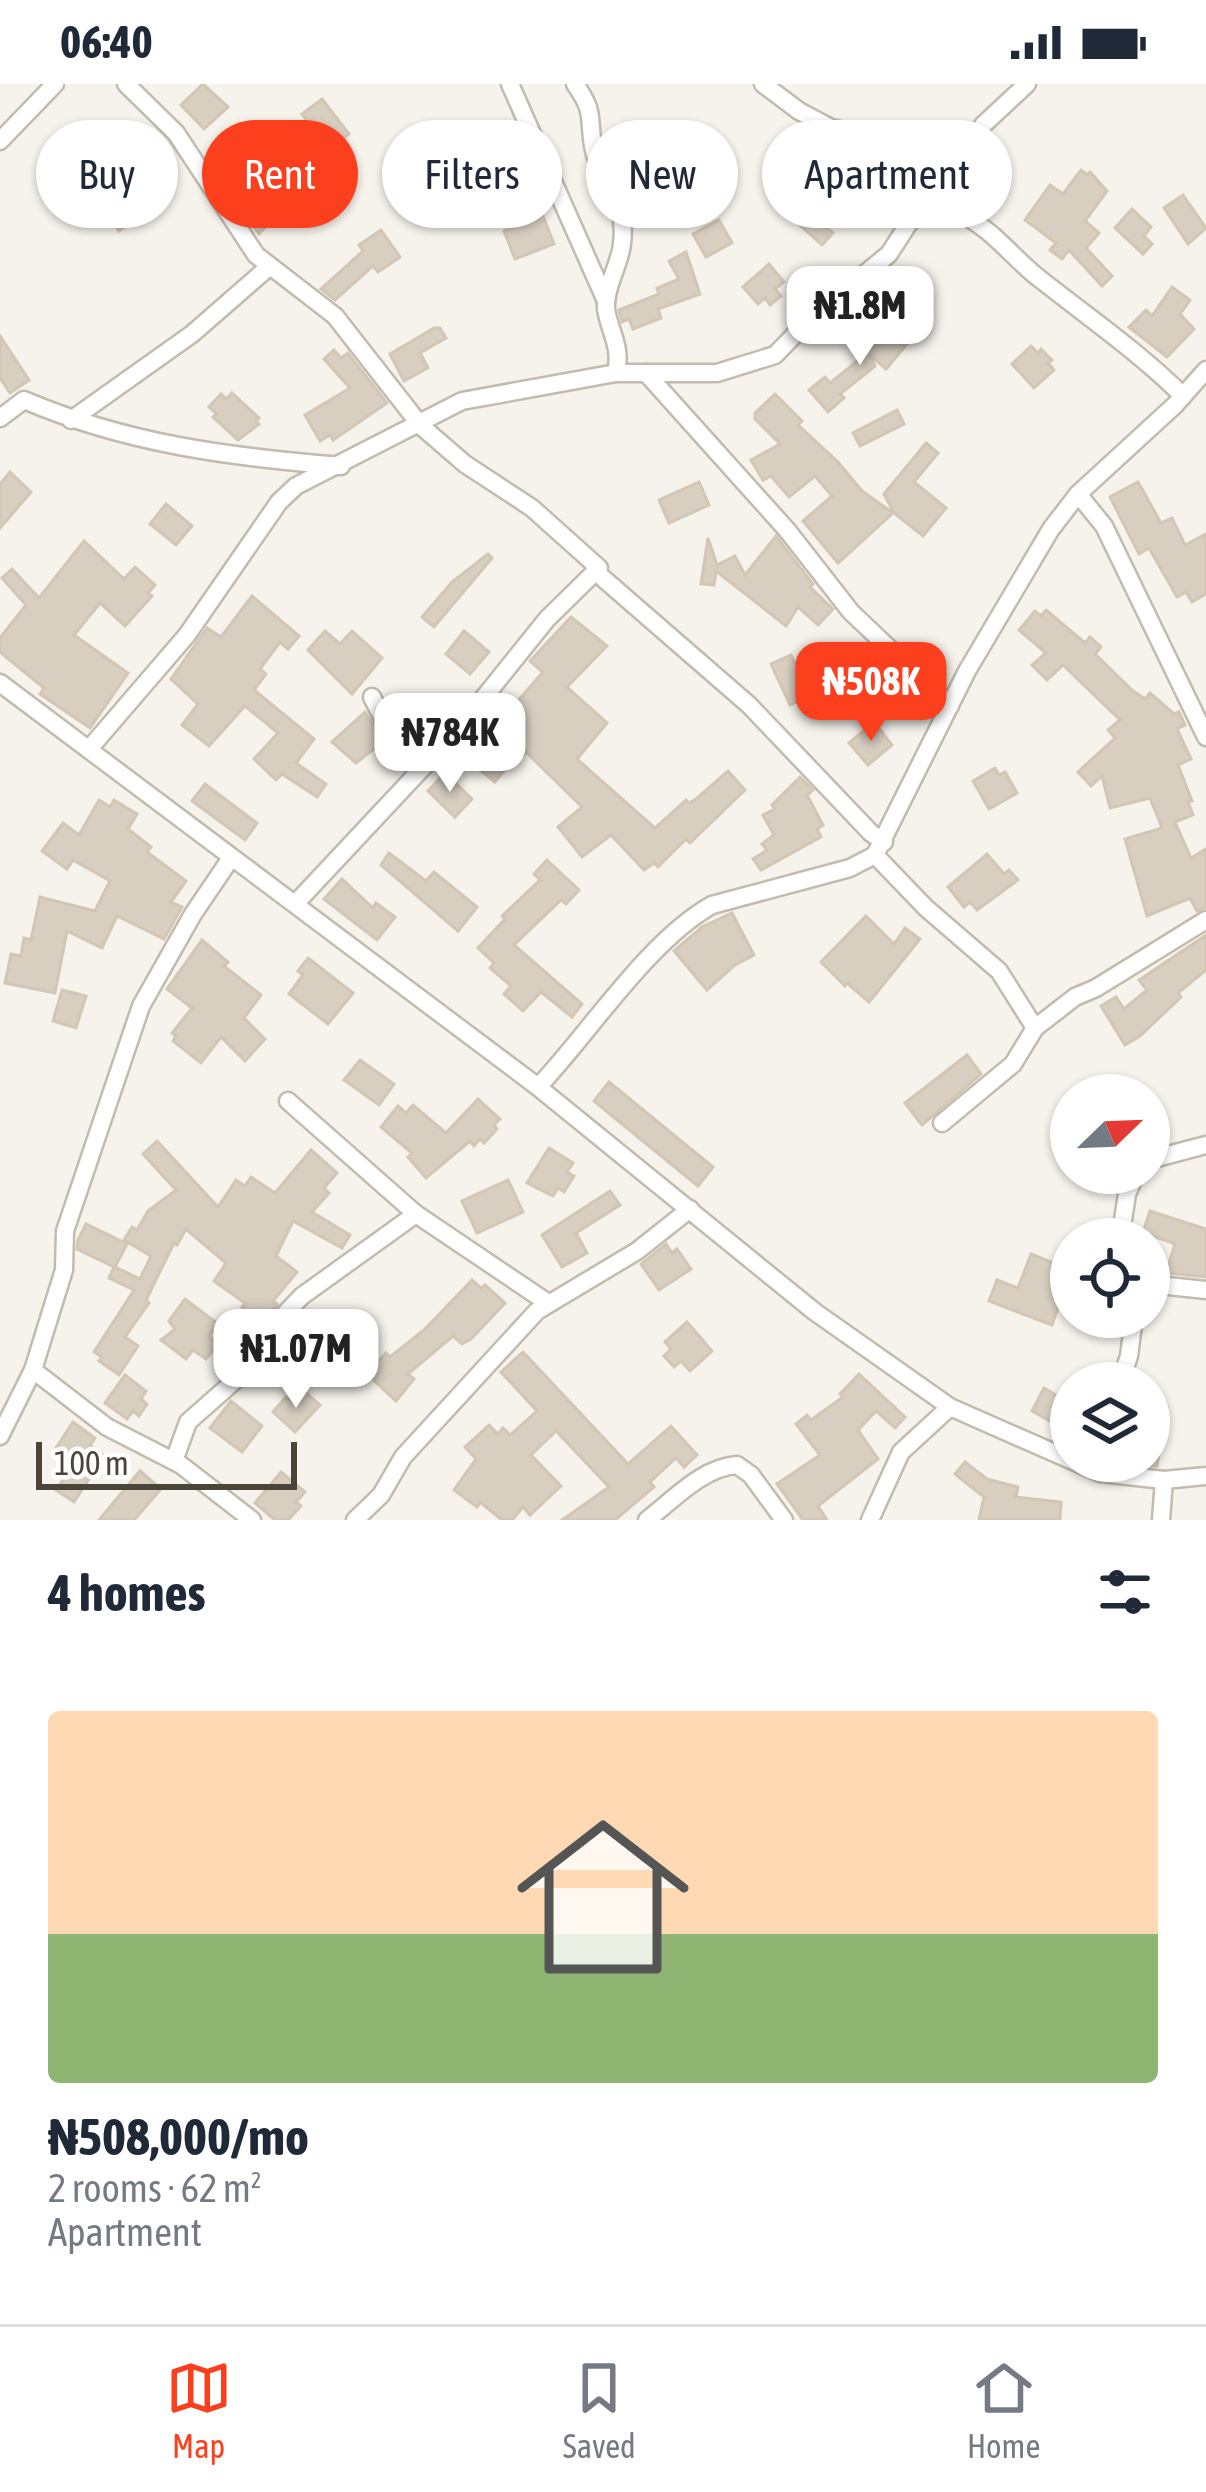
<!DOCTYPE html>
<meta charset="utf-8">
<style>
:root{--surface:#fff;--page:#f6f6f7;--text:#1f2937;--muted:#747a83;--line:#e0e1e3;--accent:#fc3f1d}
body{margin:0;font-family:"Asap Condensed",sans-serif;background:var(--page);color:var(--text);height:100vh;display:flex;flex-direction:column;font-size:45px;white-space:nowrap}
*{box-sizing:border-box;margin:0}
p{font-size:39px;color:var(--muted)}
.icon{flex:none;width:66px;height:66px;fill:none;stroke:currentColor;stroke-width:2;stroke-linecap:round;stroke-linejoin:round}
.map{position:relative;height:1436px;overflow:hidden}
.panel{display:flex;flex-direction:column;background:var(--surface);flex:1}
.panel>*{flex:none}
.hud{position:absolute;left:36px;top:36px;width:1134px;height:108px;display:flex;gap:24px}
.needle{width:78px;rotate:67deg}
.controls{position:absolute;left:1050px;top:990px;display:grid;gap:24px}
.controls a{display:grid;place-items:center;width:120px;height:120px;border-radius:50%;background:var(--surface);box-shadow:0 3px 9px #0004;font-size:60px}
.scale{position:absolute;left:36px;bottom:30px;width:261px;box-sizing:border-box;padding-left:12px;border:6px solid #4b4439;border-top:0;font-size:33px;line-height:42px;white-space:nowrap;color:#4b4439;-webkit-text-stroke:9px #fff;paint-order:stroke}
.price{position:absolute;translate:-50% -102px;padding:0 27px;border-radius:24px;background:#fff;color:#222;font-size:39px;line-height:78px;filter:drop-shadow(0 3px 6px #0008)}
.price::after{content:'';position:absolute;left:50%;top:72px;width:36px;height:27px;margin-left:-18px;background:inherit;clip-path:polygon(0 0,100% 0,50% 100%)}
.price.active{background:var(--accent);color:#fff}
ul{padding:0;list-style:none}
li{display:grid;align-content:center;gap:24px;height:636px;padding:0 48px}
li span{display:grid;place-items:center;height:372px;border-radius:12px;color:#555}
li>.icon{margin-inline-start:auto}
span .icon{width:216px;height:216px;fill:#fffc;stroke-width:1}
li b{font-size:51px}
h2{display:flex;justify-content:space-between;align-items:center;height:144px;padding:0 48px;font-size:51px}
.pill{padding:0 42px;border-radius:54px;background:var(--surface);box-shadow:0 3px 9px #0004;font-size:42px;line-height:108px}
.pill.active{background:var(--accent);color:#fff}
.status{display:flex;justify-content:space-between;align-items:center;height:84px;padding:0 60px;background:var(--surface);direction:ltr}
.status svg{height:33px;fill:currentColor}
.menu{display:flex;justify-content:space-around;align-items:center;height:168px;border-top:3px solid var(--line);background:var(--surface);font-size:33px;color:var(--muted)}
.menu a{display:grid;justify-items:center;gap:6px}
.menu .active{color:var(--accent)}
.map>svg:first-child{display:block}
</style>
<div class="status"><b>06:40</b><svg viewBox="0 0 49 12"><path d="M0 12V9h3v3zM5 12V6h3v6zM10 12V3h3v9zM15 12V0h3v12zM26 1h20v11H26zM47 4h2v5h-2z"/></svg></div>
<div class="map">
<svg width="1206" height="1436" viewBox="0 0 1206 1436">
<rect width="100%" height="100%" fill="#f6f3ec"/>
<g fill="#d8cfc1" stroke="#d3c7b4" stroke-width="3">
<path d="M203 0 228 23 204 45 181 21Z"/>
<path d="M322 15 349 50 329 65 302 30Z"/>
<path d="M260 54 317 103 296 124 290 117 259 150 242 126 254 113 261 120 284 98 249 65Z"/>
<path d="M653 57 690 114 661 133 635 87 648 79 639 65Z"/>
<path d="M986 69 1004 84 977 121 962 108 980 86 976 82Z"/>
<path d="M823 85 829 93 833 88 852 107 820 138 833 149 822 161 793 135 806 120 794 109Z"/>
<path d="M1081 86 1088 91 1090 88 1107 107 1085 137 1099 149 1086 164 1112 192 1102 202 1069 166 1062 175 1050 166 1056 159 1025 136 1050 101 1063 110Z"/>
<path d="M118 104 138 133 119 147 99 117Z"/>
<path d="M1183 111 1206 144 1188 160 1164 124Z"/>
<path d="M1132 125 1151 143 1144 152 1152 160 1143 170 1115 144Z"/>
<path d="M543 132 554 160 515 175 504 147Z"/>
<path d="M719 136 732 159 706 173 693 150Z"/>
<path d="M381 146 400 173 378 188 373 182 335 216 321 205 363 167 359 161Z"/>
<path d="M686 168 700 210 658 225 661 234 633 245 629 235 622 238 619 226 659 210 657 204 679 195 669 177Z"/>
<path d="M769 180 784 198 775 205 781 212 770 221 765 214 758 220 743 203Z"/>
<path d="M1172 203 1190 216 1180 230 1194 245 1167 273 1129 243 1146 226 1152 232Z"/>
<path d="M887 241 908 259 886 285 870 271 875 282 840 310 844 314 828 328 809 306 825 293 830 299 855 279Z"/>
<path d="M434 244H440L446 254 420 269 428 284 404 297 390 270Z"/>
<path d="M0 252 29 296 10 309 0 294Z"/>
<path d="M1031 262 1038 269 1041 265 1052 276 1048 279 1054 286 1034 304 1012 280Z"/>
<path d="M334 266 341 274 348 269 387 319 333 356 330 351 320 357 305 331 350 304 324 275Z"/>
<path d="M232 309 259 334 256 337 259 340 238 356 213 333 217 330 209 323 221 310 226 315Z"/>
<path d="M775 310 802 337 798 341 838 378 862 407 893 429 838 479 803 437 832 412 815 392 789 413 771 392 763 396 751 376 780 360 755 335V329Z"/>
<path d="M897 326 904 340 860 362 853 349Z"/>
<path d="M926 359 938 369 914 398 946 424 923 452 894 429 884 410Z"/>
<path d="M10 388 31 408 0 444V400Z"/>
<path d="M699 398 709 421 669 439 659 416Z"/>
<path d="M1138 398 1161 439 1172 434 1185 461 1206 450V510L1192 518 1186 508 1177 513 1149 464 1139 470 1110 413Z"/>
<path d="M166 420 192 442 176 461 150 440Z"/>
<path d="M776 452 813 500 810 503 833 525 818 541 798 523 786 542 716 487 714 501 701 500 708 454 717 481 735 472 745 491Z"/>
<path d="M84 457 124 495 135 483 155 501 148 509 152 512 125 542 100 519 74 551 128 589 90 644 40 610 44 604 0 568V554L26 521 2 494 12 485 39 514Z"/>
<path d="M488 470 492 474 434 543 422 533 452 498Z"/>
<path d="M252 512 299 552 288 565 280 558 260 585 266 590 254 606 314 655 296 679 326 700 317 713 282 690 276 696 254 675 278 649 245 622 209 662 182 641 198 620 171 595 207 544 221 553Z"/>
<path d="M1046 526 1085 559 1090 553 1101 563 1095 570 1133 607 1145 615 1150 609 1174 630 1179 628 1185 641 1177 645 1191 675 1178 681 1192 717 1188 718 1193 731 1175 738 1191 774 1206 765V823L1197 827 1190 814 1147 832 1125 755 1162 744 1150 714 1110 724 1102 692 1091 702 1078 688 1115 654 1108 646 1120 636 1063 581 1047 596 1032 581 1046 569 1019 546 1035 527 1041 532Z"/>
<path d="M571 533 607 562 567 603 607 639 577 675 655 744 686 716 689 719 696 715 728 687 745 706 690 759 686 755 658 783 654 779 644 786 611 751 582 773 558 743 582 723 526 668 521 674 517 670 495 698 463 672 479 652 490 662 524 626 516 619 543 588 530 577Z"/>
<path d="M325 547 340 560 352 547 382 574 352 610 308 566Z"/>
<path d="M464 547 489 568 470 590 446 570Z"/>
<path d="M791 571 810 612 790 621 771 580Z"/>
<path d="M365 628 378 651 374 655 380 660 356 679 332 658Z"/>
<path d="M874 638 892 661 868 681 849 659Z"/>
<path d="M995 684 999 691 1005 688 1017 709 989 725 973 697Z"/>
<path d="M445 689 472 715 455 733 428 707Z"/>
<path d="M800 693 813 706 807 711 823 741 817 745 821 753 761 786 753 775 767 766 762 760 774 751 763 731 775 725 772 721Z"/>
<path d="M205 700 257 739 245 756 192 717Z"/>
<path d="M99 716 110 723 114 716 137 730 128 745 151 763 147 768 186 797 171 818 182 823 164 855 117 832 102 864 67 847 55 909 5 899 11 870 21 872 24 854 31 856 40 813 95 827 110 797 73 776 67 785 42 767 63 739 79 751Z"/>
<path d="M389 769 426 797 434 788 477 823 458 847 381 781Z"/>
<path d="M987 770 1004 790 1009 786 1018 796 977 826 970 818 964 823 948 803Z"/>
<path d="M547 776 579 806 566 820 561 816 514 861 582 920 572 933 541 908 523 927 504 910 511 902 490 884 494 879 478 864 505 835 502 832 540 796 534 790Z"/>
<path d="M342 795 373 824 376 819 395 833 377 856 324 815Z"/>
<path d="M732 829 754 871 735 881 707 906 674 867 702 843Z"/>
<path d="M866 832 894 860 905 844 920 855 869 918 847 899 845 902 821 878Z"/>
<path d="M1206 851V886L1178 909 1181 913 1140 952 1125 961 1101 922 1116 913 1124 925 1147 906 1139 896Z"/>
<path d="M202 856 228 878 224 882 261 911 244 934 265 955 245 977 221 953 201 979 173 957 176 952 172 949 192 924 167 905Z"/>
<path d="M308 874 353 909 328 940 289 910 303 891 298 887Z"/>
<path d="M62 906 86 912 76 944 53 937Z"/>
<path d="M967 971 981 990 922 1041 905 1019Z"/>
<path d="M360 976 394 1000 379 1021 344 996Z"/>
<path d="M609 998 713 1083 698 1102 594 1017Z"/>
<path d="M478 1015 500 1035 494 1041 497 1045 484 1059 480 1055 474 1062 470 1057 426 1094 408 1073 412 1069 381 1043 398 1022 406 1029 413 1021 446 1049Z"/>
<path d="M157 1057 218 1123 236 1096 245 1102 251 1093 275 1109 311 1066 337 1089 324 1104 329 1109 312 1128 350 1151 342 1164 293 1137 276 1172 297 1188 273 1217 277 1220 252 1255 240 1243 251 1230 242 1223 245 1219 214 1197 226 1179 186 1145 177 1161 174 1159 146 1216 149 1219 125 1253 138 1262 119 1291 99 1277 102 1273 94 1268 134 1206 109 1194 114 1183 77 1165 78 1156 86 1140 127 1160 115 1183 140 1195 151 1172 124 1156 132 1143 137 1146 148 1127 176 1106 143 1070Z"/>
<path d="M549 1064 573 1079 567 1088 574 1092 564 1108 558 1104 553 1112 527 1099Z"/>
<path d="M508 1096 523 1128 477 1149 462 1117Z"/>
<path d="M610 1107 620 1121 576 1149 587 1169 562 1183 542 1151Z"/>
<path d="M1150 1127 1206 1145V1193L1166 1189 1175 1160 1143 1148Z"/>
<path d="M666 1160 672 1169 677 1165 691 1185 659 1206 641 1180Z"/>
<path d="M1031 1170 1071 1186 1052 1241 989 1217 997 1196 1018 1204Z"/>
<path d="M472 1196 481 1204 485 1201 505 1219 471 1255 462 1260 453 1252 408 1290 414 1295 396 1317 367 1290 386 1269 390 1273 424 1246Z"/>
<path d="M185 1215 218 1240 209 1252 218 1260 206 1275 193 1266 186 1275 161 1256 175 1245 169 1237Z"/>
<path d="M687 1238 712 1267 690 1287 681 1277 674 1283 664 1272 671 1265 665 1258Z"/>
<path d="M523 1268 628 1380 671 1342 697 1371 684 1383 676 1374 650 1398 654 1403 615 1436H562L609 1403 556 1347 531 1371 561 1402 530 1431 523 1423 512 1436H502L480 1418 477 1423 454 1406 476 1375 465 1363 489 1341 498 1350 503 1344 510 1351 537 1327 501 1288Z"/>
<path d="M859 1290 905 1333 895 1344 876 1327 858 1346 878 1375 818 1422 827 1436H803L777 1400 820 1371 796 1340 807 1331 811 1336 843 1313 840 1310Z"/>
<path d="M125 1291 146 1307 141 1315 147 1320 139 1332 133 1327 127 1335 105 1319Z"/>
<path d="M1044 1304 1071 1320V1349L1032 1327Z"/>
<path d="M305 1308 320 1321 295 1348 273 1328 286 1313 295 1320Z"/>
<path d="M231 1317 262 1342 242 1368 210 1344Z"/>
<path d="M1154 1321 1167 1323 1157 1382H1149Z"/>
<path d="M73 1338 95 1354 90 1361 104 1372 74 1418 56 1406 74 1381 54 1367Z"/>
<path d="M965 1378 987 1395 1018 1403 1016 1413 1061 1418 1060 1436H979L984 1413 955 1390Z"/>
<path d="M140 1387 161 1405 134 1436H99Z"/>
<path d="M281 1388 305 1408 296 1418 301 1422 288 1436H275L255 1419Z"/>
</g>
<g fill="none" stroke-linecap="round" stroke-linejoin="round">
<defs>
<g id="minor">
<path d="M126 0 176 49 256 171 335 232 421 342 465 380 532 424 599 484 547 535 457 647 296 819"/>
<path d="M510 0 606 217"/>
<path d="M575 0C595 29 588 30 593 62 599 99 628 111 622 160 620 180 604 205 606 225 610 249 622 263 616 289"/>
<path d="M763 0 799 27 831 44 931 66 969 60"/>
<path d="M0 57 55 0"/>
<path d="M938 114C956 126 976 137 992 151 1008 165 1023 182 1040 195 1088 233 1139 268 1183 312"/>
<path d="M646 289 787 446 851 528 950 622"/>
<path d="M0 334 24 316C127 360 230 373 341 382"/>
<path d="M71 336 192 250 270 182"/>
<path d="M1078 410 1104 442 1206 653"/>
<path d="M597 489 749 621 871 749 884 758"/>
<path d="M0 599 538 1003 815 1228 950 1323 1100 1389 1164 1396 1206 1392"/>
<path d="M372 613 387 643 440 666"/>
<path d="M89 665 187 551 279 418 296 402 462 317 616 289H717L775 271 812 233 889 170 909 139 938 114 983 41 1027 0"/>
<path d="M875 771 926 824 999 887 1035 944"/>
<path d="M538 1003C590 948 648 857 712 821L850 784 875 771 967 587 1051 445 1078 410 1175 321 1206 286"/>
<path d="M288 1017 416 1130"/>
<path d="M942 1039 1013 980 1035 944 1075 913 1096 904 1206 836"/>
<path d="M1149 1076 1206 1061"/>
<path d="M1120 1155 1127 1110 1136 1089"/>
<path d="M1149 1200 1206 1206"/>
<path d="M33 1286 64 1186 65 1147 141 922 193 830 231 774"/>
<path d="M1120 1299 1129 1272 1134 1233"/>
<path d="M0 1352 33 1286 107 1343 181 1381 252 1436"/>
<path d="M174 1377 188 1338 266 1269 278 1237 302 1212 416 1130 548 1219"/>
<path d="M355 1436 381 1411 403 1373 537 1227 637 1167 690 1125"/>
<path d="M647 1436C673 1416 703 1383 737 1381L751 1391 784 1436"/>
<path d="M870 1436 901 1368 950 1323"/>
<path d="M1161 1436 1164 1396"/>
</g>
</defs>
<use href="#minor" stroke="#c2bbae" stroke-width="21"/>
<use href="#minor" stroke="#fff" stroke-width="16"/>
</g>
</svg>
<div class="controls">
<a><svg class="needle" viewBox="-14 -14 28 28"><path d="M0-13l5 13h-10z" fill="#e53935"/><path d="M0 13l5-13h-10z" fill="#747a83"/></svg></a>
<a><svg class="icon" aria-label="locate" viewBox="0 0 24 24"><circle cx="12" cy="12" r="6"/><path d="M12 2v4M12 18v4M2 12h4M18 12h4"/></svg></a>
<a><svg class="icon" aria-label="layers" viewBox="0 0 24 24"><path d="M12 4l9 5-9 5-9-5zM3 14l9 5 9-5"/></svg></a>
</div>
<div class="scale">100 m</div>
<b class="price" style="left:860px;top:284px">₦1.8M</b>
<b class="price active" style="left:871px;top:660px">₦508K</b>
<b class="price" style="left:450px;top:711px">₦784K</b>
<b class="price" style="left:296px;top:1327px">₦1.07M</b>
<div class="hud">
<a class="pill">Buy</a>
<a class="pill active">Rent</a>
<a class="pill">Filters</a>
<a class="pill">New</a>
<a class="pill">Apartment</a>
</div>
</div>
<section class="panel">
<h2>4 homes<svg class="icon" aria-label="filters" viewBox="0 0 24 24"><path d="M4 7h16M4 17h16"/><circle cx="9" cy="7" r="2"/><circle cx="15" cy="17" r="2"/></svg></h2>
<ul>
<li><span style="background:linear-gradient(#ffd9b3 60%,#8fb573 0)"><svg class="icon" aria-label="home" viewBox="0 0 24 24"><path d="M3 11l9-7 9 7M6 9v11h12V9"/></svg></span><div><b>₦508,000/mo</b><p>2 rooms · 62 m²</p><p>Apartment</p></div></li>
</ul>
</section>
<nav class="menu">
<a class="active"><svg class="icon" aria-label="map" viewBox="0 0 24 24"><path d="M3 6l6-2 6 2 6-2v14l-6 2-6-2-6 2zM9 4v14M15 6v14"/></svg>Map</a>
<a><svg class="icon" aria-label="saved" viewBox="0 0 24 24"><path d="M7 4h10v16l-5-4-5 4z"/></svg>Saved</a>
<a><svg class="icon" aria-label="home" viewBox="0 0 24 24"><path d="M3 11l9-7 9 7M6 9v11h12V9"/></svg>Home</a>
</nav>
